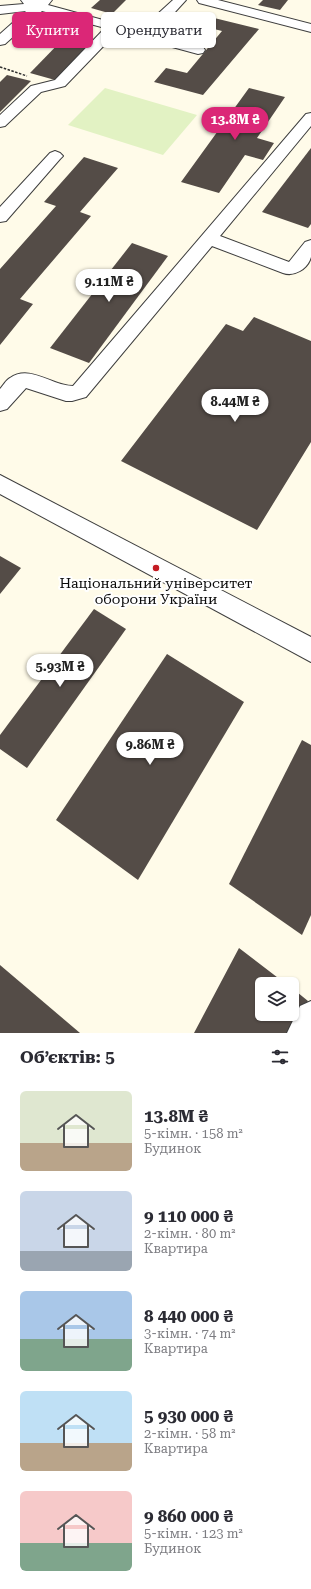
<!DOCTYPE html>
<html lang="uk">
<meta charset="utf-8">
<style>
:root{--surface:#fff;--page:#f2f2f3;--text:#2b2b33;--muted:#7c7c81;--accent:#db2777}
body{margin:0;font-family:"Roboto Serif",serif;background:var(--page);color:var(--text);height:100vh;display:flex;flex-direction:column;font-size:15px;white-space:nowrap}
*{box-sizing:border-box;margin:0}
p{font-size:13px;color:var(--muted)}
.icon{flex:none;width:22px;height:22px;fill:none;stroke:currentColor;stroke-width:2;stroke-linecap:round;stroke-linejoin:round}
.map{position:relative;height:1033px;overflow:hidden}
.details{display:flex;flex-direction:column;background:var(--surface);flex:1}
.details>*{flex:none}
.hud{position:absolute;left:12px;top:12px;width:287px;height:36px;display:flex;gap:8px}
.fabs{position:absolute;left:255px;top:977px;display:grid;gap:8px}
.fabs a{display:grid;place-items:center;width:44px;height:44px;border-radius:6px;background:var(--surface);box-shadow:0 1px 3px #0004;font-size:20px}
.price{position:absolute;translate:-50% -34px;padding:0 9px;border-radius:14px;background:#fff;color:#222;font-size:13px;line-height:26px;filter:drop-shadow(0 1px 2px #0008)}
.price::after{content:'';position:absolute;left:50%;top:24px;width:12px;height:9px;margin-left:-6px;background:inherit;clip-path:polygon(0 0,100% 0,50% 100%)}
.price.active{background:var(--accent);color:#fff}
ul{padding:0;list-style:none}
li{display:flex;align-items:center;gap:12px;height:100px;padding:0 20px}
li span{display:grid;place-items:center;flex:none;width:112px;height:80px;border-radius:6px;color:#555}
li>.icon{margin-inline-start:auto}
span .icon{width:48px;height:48px;fill:#fffc;stroke-width:1}
li b{font-size:17px}
h2{display:flex;justify-content:space-between;align-items:center;height:48px;padding:0 20px;font-size:17px}
.pill{padding:0 14px;border-radius:6px;background:var(--surface);box-shadow:0 1px 3px #0004;font-size:14px;line-height:36px}
.pill.active{background:var(--accent);color:#fff}
.map>svg:first-child{display:block}
</style>
<div class="map">
<svg width="311" height="1033" viewBox="0 0 311 1033">
<rect width="100%" height="100%" fill="#fffbe9"/>
<path fill="#e2f2c3" d="M105 88 197 115 163 155 68 125Z"/>
<g fill="#544c47">
<path d="M100 0H126L112 14 91 8Z"/>
<path d="M263 0H288L280 10 258 5Z"/>
<path d="M206 16 259 29 203 95 154 82 166 68 187 73 222 31 198 25Z"/>
<path d="M137 17 153 20 149 24 134 20Z"/>
<path d="M66 36 91 42 55 80 30 73Z"/>
<path d="M7 75 31 81 0 112V82Z"/>
<path d="M249 88 285 97 257 138 274 143 263 160 245 155 219 193 181 182Z"/>
<path d="M311 148V224L308 228 262 212Z"/>
<path d="M84 157 118 168 80 212 91 216 20 299 33 304 0 345V269L56 206 44 202Z"/>
<path d="M132 243 168 256 89 363 50 348Z"/>
<path d="M254 317 311 341V442L257 530 121 461 226 324 243 331Z"/>
<path d="M0 556 21 568 0 594Z"/>
<path d="M94 609 126 629 27 768 0 749V735Z"/>
<path d="M167 654 244 702 138 880 56 820Z"/>
<path d="M302 740 311 745V915L302 935 229 884Z"/>
<path d="M239 948 286 984H262V1014H292V988L308 1001 293 1033H194Z"/>
<path d="M0 965 80 1033H0Z"/>
</g>
<g fill="none" stroke-linecap="round" stroke-linejoin="round">
<defs>
<g id="minor">
<path d="M21 0H52L48 5 136 29 150 21 173 0H186L165 23 150 33 203 47 205 50 203 53 198 54 117 32 65 86 41 92 5 126 0 127V115L31 86 55 80 105 28 42 11 5 44 0 45V34L26 11 0 14V6L24 4Z"/>
<path d="M197 0H218L311 24V32L199 3Z"/>
<path d="M311 113V126L220 236 289 262 305 242 311 240C311 245 311 252 311 257 308 269 294 277 283 273L212 246 86 397 72 401H66L26 388 7 409 0 411V389C3 386 6 380 10 378 30 364 52 386 73 386L306 114Z"/>
<path d="M55 151 60 153 63 156 60 159 6 221 0 222V207L50 153Z"/>
<path d="M0 475 311 637V662L0 494Z"/>
<path d="M311 1001V1033H287L300 1006Z"/>
</g>
</defs>
<use href="#minor" stroke="#3e3e3e" stroke-width="2"/>
<path stroke="#2d2d2d" stroke-width="1.5" stroke-dasharray="2.5 1.5" stroke-linecap="butt" d="M0 67 27 76"/>
<use href="#minor" fill="#fff" fill-rule="evenodd"/>
</g>
<circle fill="#c41b23" stroke="#fff" stroke-width="1.5" cx="156" cy="568" r="4"/>
<g text-anchor="middle" stroke-width="4" stroke-linejoin="round" paint-order="stroke">
<g font-size="14" fill="#0b0b0b" stroke="#fff">
<text x="156" y="588">Національний університет<tspan x="156" dy="16">оборони України</tspan></text>
</g>
</g>
</svg>
<div class="fabs">
<a><svg class="icon" aria-label="layers" viewBox="0 0 24 24"><path d="M12 4l9 5-9 5-9-5zM3 14l9 5 9-5"/></svg></a>
</div>
<b class="price active" style="left:235px;top:141px">13.8M ₴</b>
<b class="price" style="left:109px;top:303px">9.11M ₴</b>
<b class="price" style="left:235px;top:423px">8.44M ₴</b>
<b class="price" style="left:60px;top:688px">5.93M ₴</b>
<b class="price" style="left:150px;top:766px">9.86M ₴</b>
<div class="hud">
<a class="pill active">Купити</a>
<a class="pill">Орендувати</a>
</div>
</div>
<section class="details">
<h2>Об’єктів: 5<svg class="icon" aria-label="filters" viewBox="0 0 24 24"><path d="M4 7h16M4 17h16"/><circle cx="9" cy="7" r="2"/><circle cx="15" cy="17" r="2"/></svg></h2>
<ul>
<li><span style="background:linear-gradient(#dfe7d0 65%,#b9a48a 0)"><svg class="icon" aria-label="home" viewBox="0 0 24 24"><path d="M3 11l9-7 9 7M6 9v11h12V9"/></svg></span><div><b>13.8M ₴</b><p>5-кімн. · 158 m²</p><p>Будинок</p></div></li>
<li><span style="background:linear-gradient(#c9d6e8 75%,#9aa5b1 0)"><svg class="icon" aria-label="home" viewBox="0 0 24 24"><path d="M3 11l9-7 9 7M6 9v11h12V9"/></svg></span><div><b>9 110 000 ₴</b><p>2-кімн. · 80 m²</p><p>Квартира</p></div></li>
<li><span style="background:linear-gradient(#a9c7e8 60%,#7fa58c 0)"><svg class="icon" aria-label="home" viewBox="0 0 24 24"><path d="M3 11l9-7 9 7M6 9v11h12V9"/></svg></span><div><b>8 440 000 ₴</b><p>3-кімн. · 74 m²</p><p>Квартира</p></div></li>
<li><span style="background:linear-gradient(#bfe0f5 65%,#b9a48a 0)"><svg class="icon" aria-label="home" viewBox="0 0 24 24"><path d="M3 11l9-7 9 7M6 9v11h12V9"/></svg></span><div><b>5 930 000 ₴</b><p>2-кімн. · 58 m²</p><p>Квартира</p></div></li>
<li><span style="background:linear-gradient(#f6c9c9 65%,#7fa58c 0)"><svg class="icon" aria-label="home" viewBox="0 0 24 24"><path d="M3 11l9-7 9 7M6 9v11h12V9"/></svg></span><div><b>9 860 000 ₴</b><p>5-кімн. · 123 m²</p><p>Будинок</p></div></li>
</ul>
</section>
